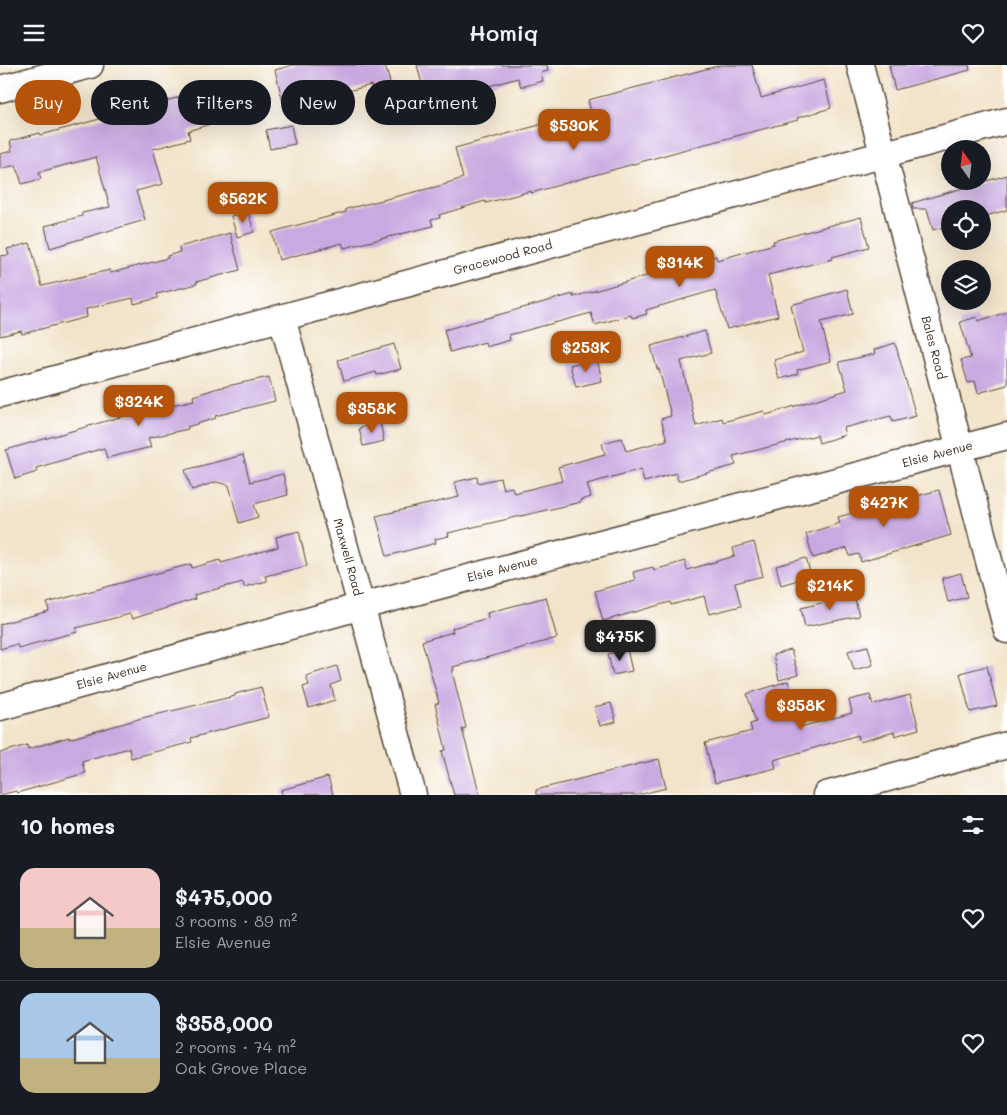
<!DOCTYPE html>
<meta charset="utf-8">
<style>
:root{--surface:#171b24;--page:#20242c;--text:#f1f3f6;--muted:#9ea1a6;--line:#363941;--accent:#b45309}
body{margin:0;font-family:Mali,sans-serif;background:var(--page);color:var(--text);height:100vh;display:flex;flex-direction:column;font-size:19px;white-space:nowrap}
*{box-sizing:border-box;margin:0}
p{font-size:16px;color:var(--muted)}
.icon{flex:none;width:28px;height:28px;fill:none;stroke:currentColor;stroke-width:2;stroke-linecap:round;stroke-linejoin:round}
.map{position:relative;height:730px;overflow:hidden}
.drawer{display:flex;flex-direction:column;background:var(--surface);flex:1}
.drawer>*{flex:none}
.top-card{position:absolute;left:15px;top:15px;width:500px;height:45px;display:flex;gap:10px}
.needle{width:32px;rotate:346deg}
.buttons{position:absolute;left:941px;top:75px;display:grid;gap:10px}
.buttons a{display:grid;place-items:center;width:50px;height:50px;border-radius:50%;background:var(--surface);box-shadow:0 5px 20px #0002;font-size:25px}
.price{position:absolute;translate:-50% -42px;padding:0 11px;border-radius:10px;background:var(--accent);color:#fff;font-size:16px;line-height:32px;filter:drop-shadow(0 1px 2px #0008)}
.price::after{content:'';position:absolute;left:50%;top:30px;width:15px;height:11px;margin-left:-8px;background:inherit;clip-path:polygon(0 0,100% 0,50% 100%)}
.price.active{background:#222;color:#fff}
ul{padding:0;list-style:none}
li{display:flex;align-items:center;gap:15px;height:125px;padding:0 20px}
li+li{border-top:1px solid var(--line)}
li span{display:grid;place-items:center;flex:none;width:140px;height:100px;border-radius:15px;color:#555}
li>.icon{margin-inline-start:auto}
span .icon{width:60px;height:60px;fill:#fffc;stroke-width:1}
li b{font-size:21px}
h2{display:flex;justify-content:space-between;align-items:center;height:60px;padding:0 20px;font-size:21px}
.pill{padding:0 18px;border-radius:22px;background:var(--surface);box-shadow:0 5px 20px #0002;font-size:18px;line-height:45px}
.pill.active{background:var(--accent);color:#fff}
header{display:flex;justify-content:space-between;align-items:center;height:65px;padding:0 20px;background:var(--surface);font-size:22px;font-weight:600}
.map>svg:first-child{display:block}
</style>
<header><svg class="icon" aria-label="menu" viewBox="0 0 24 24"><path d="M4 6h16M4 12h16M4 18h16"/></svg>Homiq<svg class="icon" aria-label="heart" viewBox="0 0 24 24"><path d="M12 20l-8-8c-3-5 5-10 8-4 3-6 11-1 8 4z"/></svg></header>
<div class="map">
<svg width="1007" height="730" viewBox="0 0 1007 730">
<rect width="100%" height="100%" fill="#fff"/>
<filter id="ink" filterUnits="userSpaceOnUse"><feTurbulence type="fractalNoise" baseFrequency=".02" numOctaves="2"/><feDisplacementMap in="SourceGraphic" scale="10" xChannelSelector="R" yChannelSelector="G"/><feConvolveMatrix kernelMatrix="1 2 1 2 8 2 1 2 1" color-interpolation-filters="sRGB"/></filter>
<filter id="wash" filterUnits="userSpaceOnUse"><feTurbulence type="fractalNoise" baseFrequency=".0096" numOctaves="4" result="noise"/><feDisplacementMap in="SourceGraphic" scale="20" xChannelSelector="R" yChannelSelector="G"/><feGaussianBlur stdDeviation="1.12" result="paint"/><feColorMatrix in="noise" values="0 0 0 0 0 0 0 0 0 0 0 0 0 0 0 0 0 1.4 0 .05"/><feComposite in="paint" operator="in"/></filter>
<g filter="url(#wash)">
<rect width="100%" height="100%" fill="#f2e4ca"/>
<g id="blocks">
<g fill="#c9a9e1">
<path d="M293 0H385L400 53 382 58 371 20 333 30 330 20 299 28 302 37 284 41 275 5Z"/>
<path d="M417 0H547L548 6 541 8 543 16 521 22 518 13 427 38Z"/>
<path d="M721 0H752L761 33 824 15 831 43 797 53 798 55 690 83 531 128V126L486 138 485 136 439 150 440 153 431 155 433 161 344 183 342 178 279 195 272 167 346 147V144L447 119V118L463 113 455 83 591 46 588 35Z"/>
<path d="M889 0H969L970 5 895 25Z"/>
<path d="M184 31 187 43 219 33 226 54 188 66 190 74 153 84 163 119 136 126 145 155 50 183 45 161 82 151V148L110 142 96 92 39 107 41 114 22 119 16 100 0 104V89L12 86 10 76 40 68 41 70Z"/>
<path d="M291 60 295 79 270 84 266 65Z"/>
<path d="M1007 110V145L982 152V144H950V160L933 165 927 144H913L912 138Z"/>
<path d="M248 146 254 167 237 172 231 151Z"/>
<path d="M861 152 869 182 832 192 833 194 768 210 778 251 727 264 715 225 646 245 647 249 632 253 631 250 595 260 591 248 509 270 510 275 486 282 485 277 450 287 444 265 573 229V232L716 191 717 195 774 179 773 176Z"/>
<path d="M230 168 240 205 196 217 197 219 157 229 158 233 134 239 133 233 86 244 87 252 22 269 21 266 0 271V191L9 190 7 184 30 178 42 221 110 205 111 208 168 193 167 191 180 187 179 182Z"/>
<path d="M847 224 853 249 821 257 831 296 797 305 798 309 779 314 774 295 803 287 791 240Z"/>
<path d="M1007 247V320L978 328 975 316 968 318 961 295 971 293 960 257 977 252 978 256Z"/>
<path d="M705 266 711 288 681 296 696 361 722 353 723 357 764 346 766 350 847 325 839 297 875 289 874 285 895 278 916 351 893 357 891 351 843 363 845 370 819 378 817 370 733 391 736 400 678 416 676 408 644 417 641 404 587 419 591 432 580 435 581 437 448 468 449 471 435 474 436 478 387 491 376 451 459 432 455 417 477 412 478 418 500 413 503 424 512 422 514 428 562 416 558 402 605 389 602 378 622 373 626 386 667 375 661 354 671 351 659 304H657L651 281Z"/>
<path d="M394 279 401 304 377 310 376 307 344 316 338 295Z"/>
<path d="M597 293 602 316 576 322 570 300Z"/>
<path d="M269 312 275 336 215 351 216 353 187 362 188 364 148 373 151 382 107 393 104 383 36 403 37 407 15 414 6 385 120 352 194 335 193 331 218 323Z"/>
<path d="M380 358 384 376 363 381 359 363Z"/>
<path d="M243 390 250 417 283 409 288 430 254 439 258 452 239 458 229 420 216 417 192 425 185 405Z"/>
<path d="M939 425 951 470 861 497 859 489 850 491 847 483 813 493 806 469 840 458 838 452Z"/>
<path d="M299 466 307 501 265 511 267 516 244 522 243 517 194 530 195 534 132 554 130 549 76 563 77 567 43 576 18 583 17 579 0 584V559L49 546 47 538 191 499 192 503 220 495 221 498 278 482 276 472Z"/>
<path d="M754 477 763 511 735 518 741 541 709 549 704 531 671 540 670 537 603 556 595 526 635 515 633 507 653 502 654 505 685 496 687 505 735 491 733 483Z"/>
<path d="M806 493 811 511 781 520 776 501Z"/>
<path d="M961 508 967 532 948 537 942 513Z"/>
<path d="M854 530 859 551 805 562 801 543Z"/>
<path d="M546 532 557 573 453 602 454 605 452 606 466 663 462 664 480 730H454L442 686 446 685 435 639 439 638 422 576 453 567 452 563 488 553 487 548Z"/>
<path d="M868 581 873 600 854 605 848 586Z"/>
<path d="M627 584 632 606 613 610 608 589Z"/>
<path d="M791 585 798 610 779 615 773 590Z"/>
<path d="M337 601 341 616 331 620 335 635 309 643 303 622 309 620 306 611Z"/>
<path d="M987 601 997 641 970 647 960 608Z"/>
<path d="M788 616 801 662 852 648 849 635 870 630 873 640 910 630 919 664 895 671 894 667 860 677 858 670 774 695 776 703 715 718 705 678 752 666 750 659 756 657 747 629Z"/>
<path d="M261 622 269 652 191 673 192 677 131 693 129 683 82 696 85 708 17 728 16 726 0 730V688L27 680 28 684 69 672V674L142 653 235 631V629Z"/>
<path d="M611 638 616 657 600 661 594 642Z"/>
<path d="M659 694 666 723 638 730H536V725Z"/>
<path d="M328 712 333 730H282L281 725Z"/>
</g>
</g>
</g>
<g filter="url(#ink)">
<use href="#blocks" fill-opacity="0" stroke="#564638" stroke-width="1"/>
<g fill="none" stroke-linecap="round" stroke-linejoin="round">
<defs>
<g id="minor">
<path id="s1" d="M860 0 1007 565"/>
<path d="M0 24 90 0"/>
<path id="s2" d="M282 253 413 730"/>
<path id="s3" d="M0 329 1007 56"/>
<path id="s4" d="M0 642 362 541 1007 371"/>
<path d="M826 730 1007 680"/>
</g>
</defs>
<use href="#minor" stroke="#564638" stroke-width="29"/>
<use href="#minor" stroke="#fff" stroke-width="26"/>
</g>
</g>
<g text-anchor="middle" stroke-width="4" stroke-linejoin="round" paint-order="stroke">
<g font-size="12" fill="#3b2a1e" stroke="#fff">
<text dy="4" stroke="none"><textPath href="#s3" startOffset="521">Gracewood Road</textPath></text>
<text dy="4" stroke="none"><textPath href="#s1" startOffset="292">Bales Road</textPath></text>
<text dy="4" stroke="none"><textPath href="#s4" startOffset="971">Elsie Avenue</textPath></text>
<text dy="4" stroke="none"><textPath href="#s2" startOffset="248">Maxwell Road</textPath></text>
<text dy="4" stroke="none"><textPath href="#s4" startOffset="521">Elsie Avenue</textPath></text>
<text dy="4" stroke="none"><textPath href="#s4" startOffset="116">Elsie Avenue</textPath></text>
</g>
</g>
</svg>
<div class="buttons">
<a><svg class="needle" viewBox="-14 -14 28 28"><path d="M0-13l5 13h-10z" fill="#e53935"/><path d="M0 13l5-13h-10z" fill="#9ea1a6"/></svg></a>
<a><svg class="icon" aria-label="locate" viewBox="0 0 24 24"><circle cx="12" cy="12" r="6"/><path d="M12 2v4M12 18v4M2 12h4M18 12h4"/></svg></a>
<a><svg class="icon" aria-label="layers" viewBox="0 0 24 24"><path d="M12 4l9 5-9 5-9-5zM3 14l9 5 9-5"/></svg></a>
</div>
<b class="price" style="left:574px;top:86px">$530K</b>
<b class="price" style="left:243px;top:159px">$562K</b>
<b class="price" style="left:680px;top:223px">$314K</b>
<b class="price" style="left:586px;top:308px">$253K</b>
<b class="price" style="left:139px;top:362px">$324K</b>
<b class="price" style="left:372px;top:369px">$358K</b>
<b class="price" style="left:884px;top:463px">$427K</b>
<b class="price" style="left:830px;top:546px">$214K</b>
<b class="price active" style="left:620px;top:597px">$475K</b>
<b class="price" style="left:801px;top:666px">$358K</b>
<div class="top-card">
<a class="pill active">Buy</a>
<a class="pill">Rent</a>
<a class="pill">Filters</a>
<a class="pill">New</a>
<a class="pill">Apartment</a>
</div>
</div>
<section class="drawer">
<h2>10 homes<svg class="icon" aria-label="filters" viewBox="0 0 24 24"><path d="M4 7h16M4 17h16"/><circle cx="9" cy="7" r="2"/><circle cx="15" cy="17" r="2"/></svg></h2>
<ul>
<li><span style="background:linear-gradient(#f6c9c9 60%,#c2b280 0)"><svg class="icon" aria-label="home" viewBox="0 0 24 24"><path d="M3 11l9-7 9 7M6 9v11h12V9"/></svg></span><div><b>$475,000</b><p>3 rooms · 89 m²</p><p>Elsie Avenue</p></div><svg class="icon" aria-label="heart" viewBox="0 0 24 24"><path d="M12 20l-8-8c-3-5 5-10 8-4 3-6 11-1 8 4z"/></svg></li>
<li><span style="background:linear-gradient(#a9c7e8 65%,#c2b280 0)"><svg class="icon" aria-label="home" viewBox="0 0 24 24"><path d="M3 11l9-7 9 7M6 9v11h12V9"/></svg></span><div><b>$358,000</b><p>2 rooms · 74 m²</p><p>Oak Grove Place</p></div><svg class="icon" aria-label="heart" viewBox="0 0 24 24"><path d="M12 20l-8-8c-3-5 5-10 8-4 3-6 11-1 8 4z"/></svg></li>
</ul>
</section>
